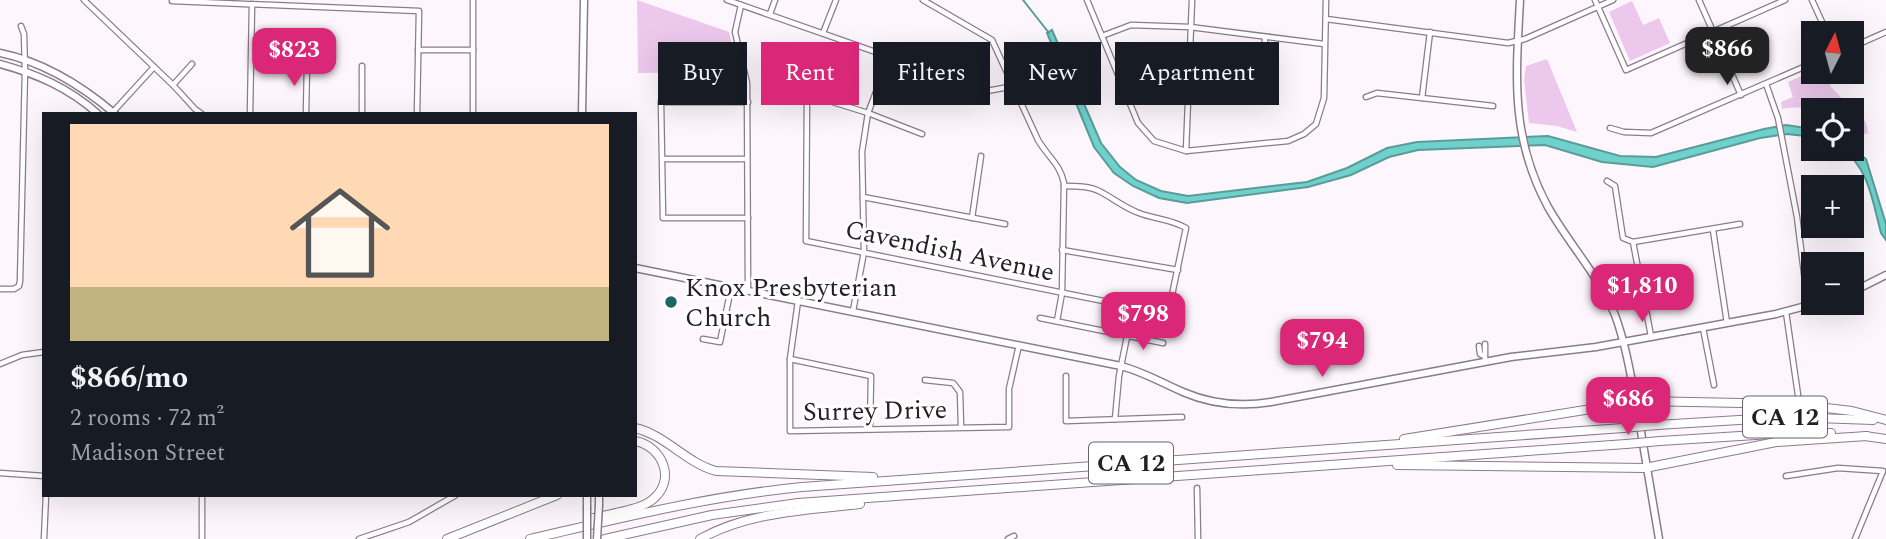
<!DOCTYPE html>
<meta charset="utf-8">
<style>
:root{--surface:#171b24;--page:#242831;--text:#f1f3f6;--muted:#9ea1a6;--accent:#db2777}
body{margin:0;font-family:Spectral,serif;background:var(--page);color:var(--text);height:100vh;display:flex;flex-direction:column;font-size:26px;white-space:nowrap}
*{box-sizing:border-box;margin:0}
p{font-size:23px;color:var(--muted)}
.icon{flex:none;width:38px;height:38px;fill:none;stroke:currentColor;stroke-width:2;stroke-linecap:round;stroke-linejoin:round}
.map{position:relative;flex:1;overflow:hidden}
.side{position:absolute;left:42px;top:112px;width:595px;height:385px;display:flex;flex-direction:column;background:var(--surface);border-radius:0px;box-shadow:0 7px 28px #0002}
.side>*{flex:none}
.hud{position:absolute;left:658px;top:42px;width:665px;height:63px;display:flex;gap:14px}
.needle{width:46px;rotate:6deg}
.controls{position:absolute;left:1801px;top:21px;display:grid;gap:14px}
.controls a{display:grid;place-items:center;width:63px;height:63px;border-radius:0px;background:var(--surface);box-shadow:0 7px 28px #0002;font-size:35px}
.price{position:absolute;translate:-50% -60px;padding:0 16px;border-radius:14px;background:var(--accent);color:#fff;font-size:23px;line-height:46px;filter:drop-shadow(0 2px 4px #0008)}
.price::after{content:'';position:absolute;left:50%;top:42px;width:21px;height:16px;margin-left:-10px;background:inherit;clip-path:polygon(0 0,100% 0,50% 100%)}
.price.selected{background:#222;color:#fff}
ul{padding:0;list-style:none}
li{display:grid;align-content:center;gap:14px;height:371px;padding:0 28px}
li span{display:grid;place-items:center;height:217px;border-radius:0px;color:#555}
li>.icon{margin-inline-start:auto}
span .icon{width:126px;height:126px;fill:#fffc;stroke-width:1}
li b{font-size:30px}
.pill{padding:0 24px;border-radius:0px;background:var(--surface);box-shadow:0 7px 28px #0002;font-size:24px;line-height:63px}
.pill.selected{background:var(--accent);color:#fff}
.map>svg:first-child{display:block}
</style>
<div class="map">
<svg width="1886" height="539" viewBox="0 0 1886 539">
<rect width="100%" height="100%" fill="#fef6fd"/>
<g fill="#ecc8ec">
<path d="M637 0 729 32 738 72 638 73Z"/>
<path d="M1632 1 1643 25 1659 18 1670 43 1630 61 1609 12Z"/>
<path d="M1547 59 1577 132 1557 126 1529 123 1524 80 1526 66Z"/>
<path d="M1813 71 1825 72 1831 87 1853 110 1858 108 1866 123 1868 133 1862 135C1852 129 1852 121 1852 110 1829 110 1803 105 1782 109L1781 102 1793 97 1788 82Z"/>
</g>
<g fill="#6fd1cc" stroke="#599c9a" stroke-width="2">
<path d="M1052 30 1101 143 1120 167 1136 180 1161 191 1188 196 1307 182 1347 168 1387 148 1417 142 1548 136 1620 156 1656 157 1764 129 1786 125 1813 129V137L1787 134 1760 138 1653 167 1602 162 1545 145 1418 150 1389 157 1351 175 1308 187 1187 203 1159 198 1133 186 1114 173 1094 147 1047 33Z"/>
<path d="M1852 148 1866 159 1886 224V240L1881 233C1873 204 1869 166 1841 149Z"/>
</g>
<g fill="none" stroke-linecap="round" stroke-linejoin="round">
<path stroke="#599c9a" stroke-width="2" d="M1023 0 1049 33"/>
<defs>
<g id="minor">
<path d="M84 0 173 85 195 109 202 114"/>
<path d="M727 0 987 91 1014 86"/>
<path d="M923 0 992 40 1038 140C1048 157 1060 164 1064 183L1062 293 1057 321"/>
<path d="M1087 0 1138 123 1154 141 1186 151 1288 141 1304 134 1316 124 1324 98 1326 0"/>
<path d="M1595 0 1626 70 1785 0"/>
<path d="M1699 0 1741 95"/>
<path d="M1812 0 1827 33"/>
<path d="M172 1 419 11 417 114"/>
<path d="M741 5 735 32 747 83 748 291"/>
<path d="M770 14 775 0"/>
<path d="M1326 19 1508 43 1525 39 1613 0"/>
<path d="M823 33 836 0"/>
<path d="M1102 36 1131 25 1190 27 1324 44"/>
<path d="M1852 47 1886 32"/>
<path d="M418 50H473"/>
<path d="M1766 84 1778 118 1797 217 1808 305"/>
<path d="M173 85 192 64"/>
<path d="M1188 86 1263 89 1265 37"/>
<path d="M1366 97 1377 93 1493 106"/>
<path d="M1422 98 1430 32"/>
<path d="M112 113 154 67"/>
<path d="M250 114 252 4"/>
<path d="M306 114 307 64"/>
<path d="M362 114V66"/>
<path d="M473 114V0"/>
<path d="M1610 128 1624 132 1651 133 1813 63"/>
<path d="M922 134 868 113 807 94 806 241 1168 314 1186 228C1171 219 1154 219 1139 213 1125 208 1114 199 1101 192 1090 186 1076 186 1064 186"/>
<path d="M1186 151 1192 0"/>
<path d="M663 159H746"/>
<path d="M1607 181 1615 186 1623 238 1633 242 1651 336"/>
<path d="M863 197 1005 224"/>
<path d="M748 218H663L661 102H748"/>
<path d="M972 218 981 156"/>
<path d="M1713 230 1727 323"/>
<path d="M1633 242 1740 224"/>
<path d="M1062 250 1178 270"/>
<path d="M0 289H14L19 286 20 281 25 71 24 34 21 26"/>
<path d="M798 301 790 359V431L1009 427V389L1019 345"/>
<path d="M853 311 864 252 862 152 868 113 889 58"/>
<path d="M1786 312 1798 395"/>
<path d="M1040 318 1163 343"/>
<path d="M1703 328 1714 385"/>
<path d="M703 339 720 342 731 288"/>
<path d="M1485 344V362"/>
<path d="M1479 346 1480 354 1484 356"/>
<path d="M790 359 871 376 870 429"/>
<path d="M0 364 22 355 44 352"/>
<path d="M1066 376V421L1182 417"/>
<path d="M925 380 953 383 960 392 961 427"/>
<path d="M1115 419 1119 376 1133 307"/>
<path d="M0 473 44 476"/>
<path d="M1786 476 1838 468 1883 471 1855 539"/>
<path d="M1197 488 1198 539"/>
<path d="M44 539 46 495"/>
<path d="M202 539V495"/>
<path d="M359 539 409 522 456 495"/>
<path d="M1008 539 1014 536"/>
</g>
<g id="secondary">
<path d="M1520 0C1516 76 1510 137 1548 207 1569 244 1599 276 1615 315 1626 345 1631 377 1637 408 1644 452 1652 495 1659 539"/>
<path d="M0 53C44 62 81 85 115 114"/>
<path d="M0 64C37 74 69 88 98 114"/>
<path d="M582 114 584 0"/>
<path d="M635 268 1121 366C1144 372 1162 383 1183 392 1211 404 1241 407 1271 402L1511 357 1596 347 1776 314 1817 303"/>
<path d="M1852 292 1886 275"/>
<path d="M599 505V495"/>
<path d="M587 508V495"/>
</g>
<g id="motorway">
<path d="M1657 425 1787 417 1873 420"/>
<path d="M635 428C666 435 686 463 716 471L873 477"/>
<path d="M1865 436 1886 439"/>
<path d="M1404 439 1641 401 1792 404 1852 411 1886 420"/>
<path d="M1660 441 1787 433H1831"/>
<path d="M1397 465 1645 468 1776 442 1867 436"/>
<path d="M593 518C609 514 640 510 652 500 677 481 663 446 635 441"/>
<path d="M447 539 557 495"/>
<path d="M530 539C621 518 709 496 802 487L1623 428"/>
<path d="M605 539 712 515 798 503 1626 444"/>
<path d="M700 539C748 512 806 510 860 504"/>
</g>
</defs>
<use href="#minor" stroke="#8b7b8b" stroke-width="7"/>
<use href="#secondary" stroke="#8b7b8b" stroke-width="9"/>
<use href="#motorway" stroke="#8b7b8b" stroke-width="10"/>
<use href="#minor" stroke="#fff" stroke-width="4.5"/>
<use href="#secondary" stroke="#fff" stroke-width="6"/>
<use href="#motorway" stroke="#fff" stroke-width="8"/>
<defs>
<g id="secondary-bridge">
<path d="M587 539V508"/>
<path d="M597 539 599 505"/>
</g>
<g id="motorway-bridge">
<path d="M1623 428 1657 425"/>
<path d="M1626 444 1660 441"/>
</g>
</defs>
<use href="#secondary-bridge" stroke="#8b7b8b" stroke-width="9" stroke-linecap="butt"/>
<use href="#motorway-bridge" stroke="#8b7b8b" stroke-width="10" stroke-linecap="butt"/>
<use href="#secondary-bridge" stroke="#fff" stroke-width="6"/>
<use href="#motorway-bridge" stroke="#fff" stroke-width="8"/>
</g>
<circle fill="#196663" stroke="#fff" stroke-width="2.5" cx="671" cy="302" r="7"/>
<g text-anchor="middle" stroke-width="6" stroke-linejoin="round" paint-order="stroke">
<g fill="#fff" stroke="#666266" stroke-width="2">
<rect x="1743" y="396.5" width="84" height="41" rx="5"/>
<rect x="1089" y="442.5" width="84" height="41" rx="5"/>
</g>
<g font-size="24" font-weight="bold" fill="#251f25">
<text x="1785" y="425">CA 12</text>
<text x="1131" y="471">CA 12</text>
</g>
<g font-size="26" fill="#251f25" stroke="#fff">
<text transform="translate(950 250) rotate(12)" y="9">Cavendish Avenue</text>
<text transform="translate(875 410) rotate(-1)" y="9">Surrey Drive</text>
</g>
<g font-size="26" fill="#251f25" stroke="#fff" text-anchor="start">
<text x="685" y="296">Knox Presbyterian<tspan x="685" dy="30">Church</tspan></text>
</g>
</g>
</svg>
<div class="controls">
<a><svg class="needle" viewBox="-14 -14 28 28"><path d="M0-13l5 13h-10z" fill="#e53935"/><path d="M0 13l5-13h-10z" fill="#9ea1a6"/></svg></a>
<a><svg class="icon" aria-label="locate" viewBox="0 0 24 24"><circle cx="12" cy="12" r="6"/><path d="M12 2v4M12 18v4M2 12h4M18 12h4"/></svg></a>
<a>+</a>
<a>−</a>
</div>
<b class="price selected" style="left:1727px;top:87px">$866</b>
<b class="price" style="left:294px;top:88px">$823</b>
<b class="price" style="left:1642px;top:324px">$1,810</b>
<b class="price" style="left:1143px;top:352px">$798</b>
<b class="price" style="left:1322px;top:379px">$794</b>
<b class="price" style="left:1628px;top:437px">$686</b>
<div class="hud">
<a class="pill">Buy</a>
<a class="pill selected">Rent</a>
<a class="pill">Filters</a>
<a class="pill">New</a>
<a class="pill">Apartment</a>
</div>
<section class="side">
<ul>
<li><span style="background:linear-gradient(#ffd9b3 75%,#c2b280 0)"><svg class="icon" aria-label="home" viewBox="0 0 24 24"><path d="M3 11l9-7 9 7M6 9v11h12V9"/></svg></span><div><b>$866/mo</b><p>2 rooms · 72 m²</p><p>Madison Street</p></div></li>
</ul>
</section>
</div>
